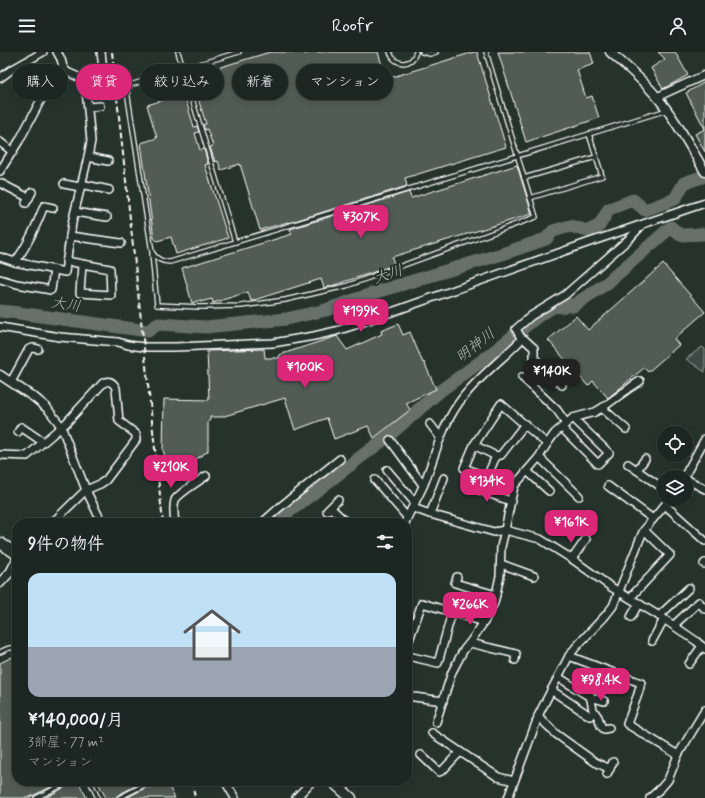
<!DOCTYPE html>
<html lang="ja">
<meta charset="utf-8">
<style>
:root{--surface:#1c2622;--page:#29322f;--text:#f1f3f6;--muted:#a0a5a5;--line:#3a4340;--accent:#db2777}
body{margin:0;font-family:Mynerve,"Klee One",sans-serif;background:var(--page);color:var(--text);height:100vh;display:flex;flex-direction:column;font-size:15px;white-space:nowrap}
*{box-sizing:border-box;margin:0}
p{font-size:13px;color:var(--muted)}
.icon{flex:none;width:22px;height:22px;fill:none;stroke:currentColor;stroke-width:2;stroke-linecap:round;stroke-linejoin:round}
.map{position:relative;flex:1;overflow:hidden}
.panel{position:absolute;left:12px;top:466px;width:400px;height:268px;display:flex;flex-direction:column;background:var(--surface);border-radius:16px;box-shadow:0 2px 6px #0003,0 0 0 1px var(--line)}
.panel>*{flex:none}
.hud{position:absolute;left:12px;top:12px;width:400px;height:36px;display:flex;gap:8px}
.fabs{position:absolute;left:657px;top:374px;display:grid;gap:8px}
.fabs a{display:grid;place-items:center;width:36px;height:36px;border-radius:50%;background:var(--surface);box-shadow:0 2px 6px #0003,0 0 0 1px var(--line);font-size:20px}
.price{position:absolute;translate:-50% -34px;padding:0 9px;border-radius:8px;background:var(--accent);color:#fff;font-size:13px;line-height:26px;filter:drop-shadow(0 1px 2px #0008)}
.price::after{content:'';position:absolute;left:50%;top:24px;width:12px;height:9px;margin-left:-6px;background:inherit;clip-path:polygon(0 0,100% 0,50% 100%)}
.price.selected{background:#222;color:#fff}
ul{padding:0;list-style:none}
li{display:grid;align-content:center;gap:8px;height:212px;padding:0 16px}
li+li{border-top:1px solid var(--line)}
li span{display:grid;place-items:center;height:124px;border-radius:12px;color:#555}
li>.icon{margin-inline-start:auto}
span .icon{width:72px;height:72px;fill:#fffc;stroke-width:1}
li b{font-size:17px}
h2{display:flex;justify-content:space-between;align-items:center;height:48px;padding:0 16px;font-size:17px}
.tag{padding:0 14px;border-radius:18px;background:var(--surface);box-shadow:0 2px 6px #0003,0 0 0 1px var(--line);font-size:14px;line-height:36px}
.tag.selected{background:var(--accent);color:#fff}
header{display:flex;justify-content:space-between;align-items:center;height:52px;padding:0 16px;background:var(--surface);font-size:18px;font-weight:600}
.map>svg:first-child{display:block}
</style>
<header><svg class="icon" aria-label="menu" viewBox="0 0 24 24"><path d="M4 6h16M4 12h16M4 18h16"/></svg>Roofr<svg class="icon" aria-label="person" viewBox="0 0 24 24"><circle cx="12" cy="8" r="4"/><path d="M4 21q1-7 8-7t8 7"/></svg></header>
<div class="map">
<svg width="705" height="746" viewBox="0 0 705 746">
<rect width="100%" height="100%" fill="#26332d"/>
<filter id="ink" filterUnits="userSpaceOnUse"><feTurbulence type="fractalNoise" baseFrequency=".025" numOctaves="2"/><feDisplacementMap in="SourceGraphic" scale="8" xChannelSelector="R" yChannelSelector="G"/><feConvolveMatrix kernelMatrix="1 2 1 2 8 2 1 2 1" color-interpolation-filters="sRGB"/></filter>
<g filter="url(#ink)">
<path fill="#3e4944" stroke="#9ea4a2" d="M702 295 705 297V320L686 307Z"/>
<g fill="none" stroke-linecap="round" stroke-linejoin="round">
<g stroke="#67706c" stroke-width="13">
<path d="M0 259 19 261 148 279 158 272 206 275 286 267 326 258 380 239 502 202 546 187 553 179 570 174 588 179 599 174 609 157 633 148 645 158 675 147 684 131 705 124"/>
<path d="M274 471 387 385 440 339 487 305 542 261 555 254 562 255 568 252 573 254 607 231 671 175 680 183 705 182"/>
</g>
</g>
<g fill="#515c57" stroke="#fff">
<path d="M270 0H304L305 2 312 0H378L386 27 474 0H477L506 95 405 126 407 134 288 171V170L260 178 240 112 221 118 218 109 215 110 210 95 213 94 207 77 205 78 203 73 206 72 191 24Z"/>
<path d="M498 0H590L594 12 577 18 586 46 592 44 599 66 526 90Z"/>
<path d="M658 0H675L688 23 663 37 651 16 665 7Z"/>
<path d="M705 30V77L686 41Z"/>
<path d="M184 42 194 75 197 74 199 80 195 81 200 98 204 97 208 112 205 113 228 186 176 202 171 185 157 189 154 186 141 91 157 86 147 53Z"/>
<path d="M705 77V100L695 82Z"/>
<path d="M517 113 532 162 392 205 394 213 368 222 328 235 324 236 321 227 251 249 248 240 213 251 212 247 200 250V248L192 251 182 216 292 182 290 177 409 140 411 146Z"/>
<path d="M663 212 705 260 674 287 679 293 648 320 644 316 619 337 608 346 593 329 588 334 548 288 576 264 588 278Z"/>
<path d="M398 272 403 283 410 280 423 311 424 310 436 337 406 351 410 358 374 386 368 374 334 387 327 366 295 378 285 346 221 365H210V368L208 370V399L188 413 189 409H165L164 400 163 399 164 347 209 348 207 299 264 297 265 306H280L279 303 337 284 347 298 382 282 381 279Z"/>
<path d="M12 605 17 615V729H63L28 746H0V611Z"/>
<path d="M73 729 79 731 87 746H45L71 732Z"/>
<path d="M97 729H145L118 743 116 746H106Z"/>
<path d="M163 729H166L175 746H126L149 734 150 736Z"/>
</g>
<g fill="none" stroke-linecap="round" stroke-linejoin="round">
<defs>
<g id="service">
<path d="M178 0 235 190"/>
<path d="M239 0 130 33 128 36 127 39 152 200C156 207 162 210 170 210L589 82 667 58"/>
<path d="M390 0C394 14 412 15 416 0"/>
<path d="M422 0 430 2 436 0"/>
<path d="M524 126 596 105"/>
<path d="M530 146 602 124 589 82"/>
<path d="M152 202 157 253 200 255 241 254 285 248 346 234 536 165 486 0"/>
<path d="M0 600C6 597 11 594 17 597"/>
<path d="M90 729 98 746"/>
<path d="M36 746 70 729"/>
<path d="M119 746 152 729"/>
</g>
<g id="minor">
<path d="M57 0 61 7 63 15 67 20 85 28 98 30 101 28 104 25 101 0"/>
<path d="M0 26 11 18 43 0"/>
<path d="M22 33 43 44"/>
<path d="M657 45 672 38 705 23"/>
<path d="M88 55 100 54"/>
<path d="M0 90 13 100"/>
<path d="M88 105 108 109"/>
<path d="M0 119 19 89 43 44 63 15"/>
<path d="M0 131 29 146"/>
<path d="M64 132 80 135"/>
<path d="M81 132 109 138"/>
<path d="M26 151 32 140"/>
<path d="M75 160 107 165"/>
<path d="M70 184 121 191"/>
<path d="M0 205 15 210 65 220 72 171 88 105 91 89 85 28"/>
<path d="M66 209 110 217 111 243 80 241 82 212"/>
<path d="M15 210C28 193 36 174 44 154L53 156"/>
<path d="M0 227 17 232 51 238 54 218"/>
<path d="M0 275 60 285 118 290 128 293 144 295H175L273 291 314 284 336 279 352 274 587 191 705 151"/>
<path d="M521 286 524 287 534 296V306L562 333"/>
<path d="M522 325 557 358 566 371"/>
<path d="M11 330 29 297 33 296 38 297"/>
<path d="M47 356 61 374 86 438 52 471"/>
<path d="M602 356 626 377"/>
<path d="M430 372 440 385"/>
<path d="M525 372 501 403 496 404 474 393 501 352 547 392"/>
<path d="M562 376 598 412 609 401 573 366"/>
<path d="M18 380 21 375 43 390"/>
<path d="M390 388 423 433"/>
<path d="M474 393 464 416 487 425 496 404"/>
<path d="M0 403 27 404 66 371 103 331C109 328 113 330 116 336L119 369 123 372 136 382V388L106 428 100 432 86 438 102 471"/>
<path d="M539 405 579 444"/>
<path d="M628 412 664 437"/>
<path d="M387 418 415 451"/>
<path d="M637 418 645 407"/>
<path d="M527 419 549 439"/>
<path d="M684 425 705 387"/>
<path d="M686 427 705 437"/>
<path d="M375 428 407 465"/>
<path d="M608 434 653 467"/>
<path d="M471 435 510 449"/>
<path d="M665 453 705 489"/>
<path d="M331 456 347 471"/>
<path d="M413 456 430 462 494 480 505 478 540 487 572 507 611 535 661 565 696 589 705 597"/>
<path d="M327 459 338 448"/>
<path d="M430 462 444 426"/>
<path d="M175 471C174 464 173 455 175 448 179 441 199 429 206 424"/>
<path d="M262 471 280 455 340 407"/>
<path d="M405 471C410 458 418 446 424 432 436 401 442 371 464 344 480 324 501 308 519 290L521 286 516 277 531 264 565 243 630 186 641 174"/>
<path d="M572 507 586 487"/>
<path d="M501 512 534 524"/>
<path d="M704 512 705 511"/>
<path d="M457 525 455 531 496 543"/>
<path d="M630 546 670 503 644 478"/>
<path d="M659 564 689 536"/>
<path d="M631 565 639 551"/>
<path d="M674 573 699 550 705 557"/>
<path d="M652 589 664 567"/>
<path d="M470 591 516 602 515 608"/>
<path d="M407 594 422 551 484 570"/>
<path d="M407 602 408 604 438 611 452 560"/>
<path d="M569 604 641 631 638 642 627 672 678 703 705 658"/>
<path d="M689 612 702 594"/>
<path d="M558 625 590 645 604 649"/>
<path d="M588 633 593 658 598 665 601 674 604 677 609 676"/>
<path d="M551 638 590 664"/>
<path d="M407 644 443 649"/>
<path d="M538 664 556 682 595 710 610 717"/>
<path d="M436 670 452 620 463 599 471 589 484 570 494 551 500 524 501 495 505 478 514 434 539 405 547 392 555 381 573 366 595 360 602 356 631 335 640 329"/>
<path d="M432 681 498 725 514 729"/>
<path d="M421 703 439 720 443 718 460 700"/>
<path d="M607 722 613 710"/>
<path d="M225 729 235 746"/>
<path d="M296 746 312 729"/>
<path d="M508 746 540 660 569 604 576 595 606 563 613 554 642 482 648 473 670 447"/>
<path d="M650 746 661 736 668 728 678 703"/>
</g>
<g id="tertiary">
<path d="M610 0C626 14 643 28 657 45 676 67 690 95 705 120"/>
<path d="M0 323 35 346 47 356"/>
<path d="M0 531 11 519 17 507"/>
</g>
<g id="secondary">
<path d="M0 491 17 502"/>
<path d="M332 729 351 746"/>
</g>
</defs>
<use href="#service" stroke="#fff" stroke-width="6"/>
<use href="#minor" stroke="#fff" stroke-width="10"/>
<use href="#tertiary" stroke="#fff" stroke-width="11"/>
<use href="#secondary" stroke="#fff" stroke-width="13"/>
<use href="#service" stroke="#26332d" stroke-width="3.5"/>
<use href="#minor" stroke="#26332d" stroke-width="7"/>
<use href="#tertiary" stroke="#26332d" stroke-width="8"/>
<use href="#secondary" stroke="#26332d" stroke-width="10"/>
<g stroke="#fff" stroke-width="2" stroke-dasharray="6 3" stroke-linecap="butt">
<path d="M112 0 163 471"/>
<path d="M192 729 195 746"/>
</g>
</g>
</g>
<g text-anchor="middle" stroke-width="4" stroke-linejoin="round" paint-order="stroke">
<g font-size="15" font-style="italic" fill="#b3b8b6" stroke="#26332d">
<text transform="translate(388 222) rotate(-18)" y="5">大川</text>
<text transform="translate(66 252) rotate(8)" y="5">大川</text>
<text transform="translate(475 293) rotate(-38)" y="5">明神川</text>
</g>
</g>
</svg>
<div class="fabs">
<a><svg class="icon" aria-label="locate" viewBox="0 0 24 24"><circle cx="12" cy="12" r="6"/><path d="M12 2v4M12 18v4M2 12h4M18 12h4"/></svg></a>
<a><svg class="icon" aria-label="layers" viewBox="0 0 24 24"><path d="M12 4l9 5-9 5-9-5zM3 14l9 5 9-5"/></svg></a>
</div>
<b class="price" style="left:361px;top:187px">¥307K</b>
<b class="price" style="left:361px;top:281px">¥199K</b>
<b class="price" style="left:305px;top:337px">¥100K</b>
<b class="price selected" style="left:552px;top:341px">¥140K</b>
<b class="price" style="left:171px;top:437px">¥210K</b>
<b class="price" style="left:487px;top:451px">¥134K</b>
<b class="price" style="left:571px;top:492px">¥161K</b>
<b class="price" style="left:470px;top:574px">¥266K</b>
<b class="price" style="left:601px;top:650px">¥98.4K</b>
<div class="hud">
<a class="tag">購入</a>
<a class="tag selected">賃貸</a>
<a class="tag">絞り込み</a>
<a class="tag">新着</a>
<a class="tag">マンション</a>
</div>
<section class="panel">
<h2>9件の物件<svg class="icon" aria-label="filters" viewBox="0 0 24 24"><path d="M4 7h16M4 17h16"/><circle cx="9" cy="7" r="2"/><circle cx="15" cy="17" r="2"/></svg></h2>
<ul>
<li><span style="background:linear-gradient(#bfe0f5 60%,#9aa5b1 0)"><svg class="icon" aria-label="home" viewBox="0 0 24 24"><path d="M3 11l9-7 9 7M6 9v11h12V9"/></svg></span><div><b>¥140,000/月</b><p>3部屋 · 77 m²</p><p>マンション</p></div></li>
</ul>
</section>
</div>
